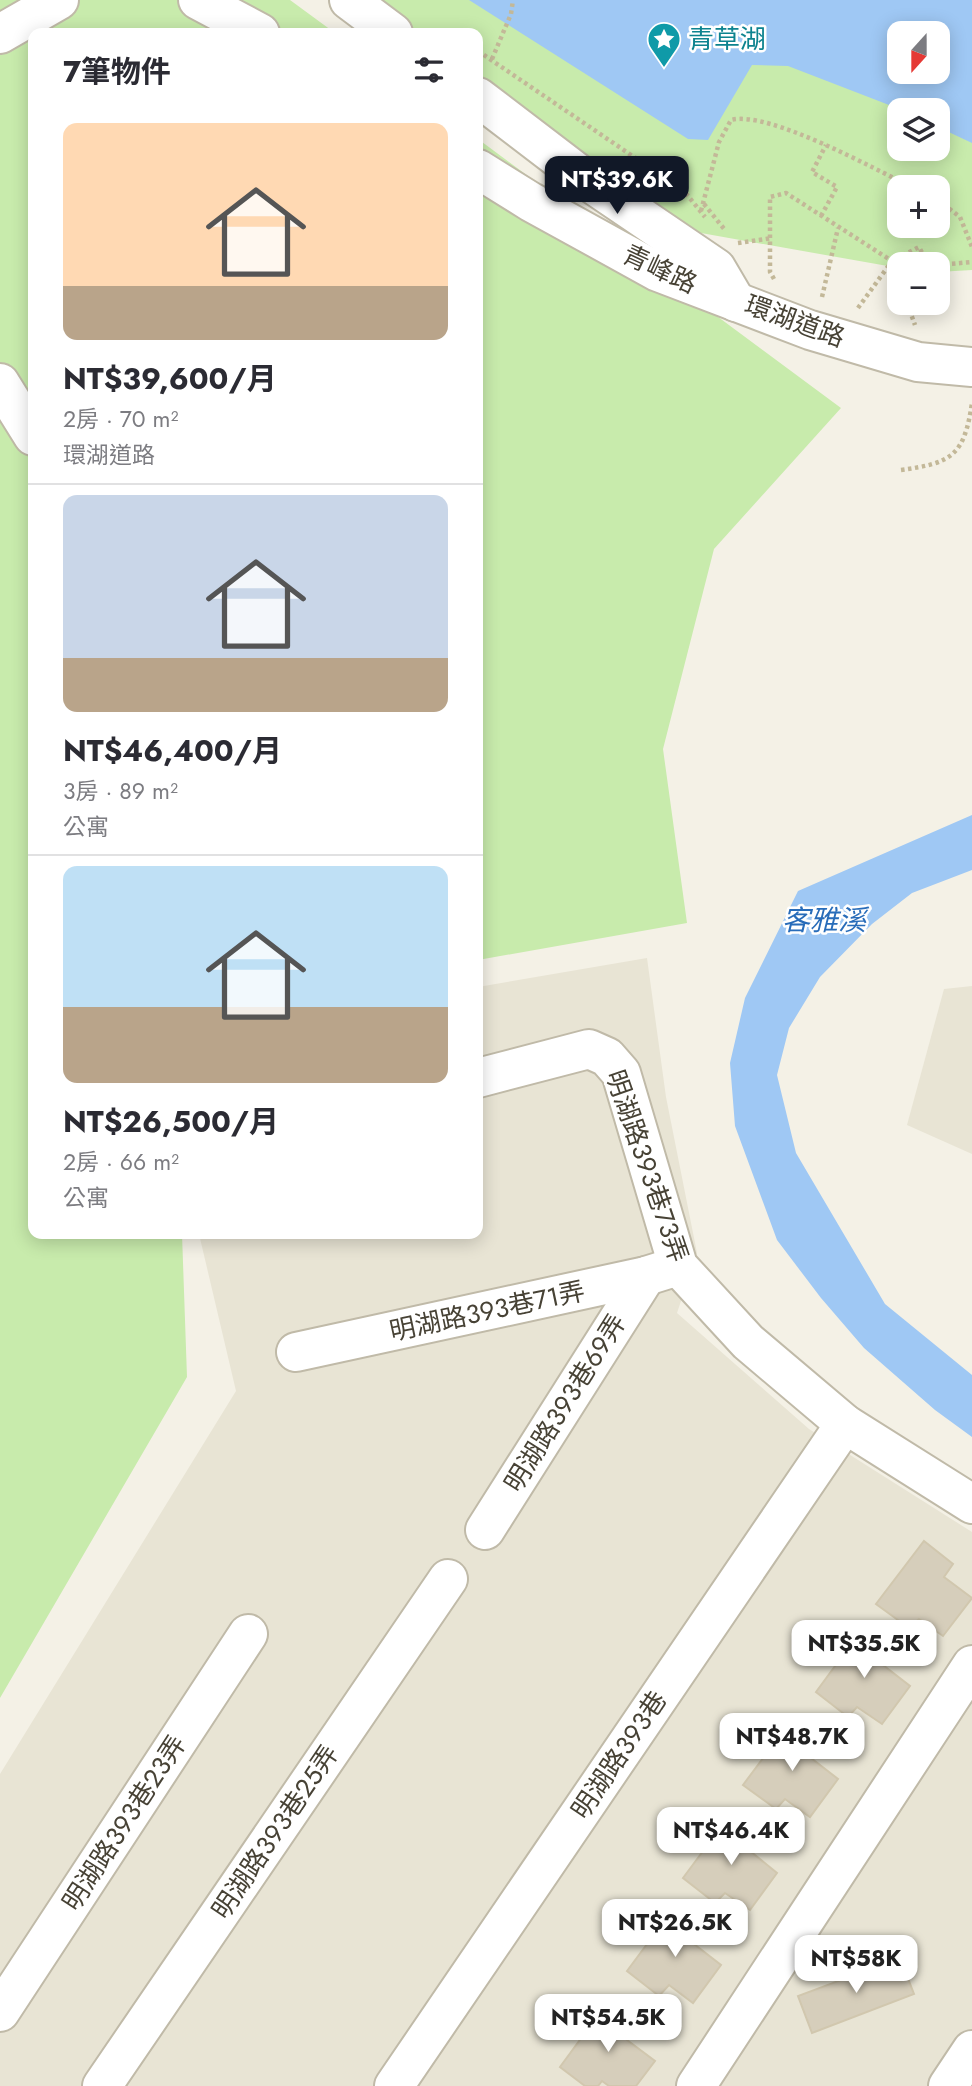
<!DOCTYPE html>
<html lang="zh-TW">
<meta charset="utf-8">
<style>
:root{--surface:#fff;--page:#f2f2f3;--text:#2b2b33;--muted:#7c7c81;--line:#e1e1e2;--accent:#111827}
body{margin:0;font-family:Jost,"Noto Sans TC",sans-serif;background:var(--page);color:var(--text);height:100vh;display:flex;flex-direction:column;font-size:26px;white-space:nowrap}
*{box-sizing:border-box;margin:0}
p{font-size:23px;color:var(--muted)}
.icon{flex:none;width:38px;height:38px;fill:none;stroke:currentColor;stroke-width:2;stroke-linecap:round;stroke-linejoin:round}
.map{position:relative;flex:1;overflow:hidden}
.side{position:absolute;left:28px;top:28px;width:455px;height:1211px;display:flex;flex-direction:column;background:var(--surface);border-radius:14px;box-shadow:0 4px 18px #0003}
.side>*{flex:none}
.needle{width:46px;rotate:201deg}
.controls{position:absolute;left:887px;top:21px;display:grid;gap:14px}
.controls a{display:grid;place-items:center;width:63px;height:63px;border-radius:14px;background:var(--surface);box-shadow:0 4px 18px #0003;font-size:35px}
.price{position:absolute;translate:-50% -60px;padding:0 16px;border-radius:14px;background:#fff;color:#222;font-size:23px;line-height:46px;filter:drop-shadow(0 2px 4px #0008)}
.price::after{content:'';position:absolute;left:50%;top:42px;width:21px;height:16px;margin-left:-10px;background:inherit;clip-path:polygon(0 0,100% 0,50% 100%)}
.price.on{background:var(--accent);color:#fff}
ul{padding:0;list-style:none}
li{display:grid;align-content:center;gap:14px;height:371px;padding:0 35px}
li+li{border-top:2px solid var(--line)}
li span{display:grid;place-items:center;height:217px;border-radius:14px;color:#555}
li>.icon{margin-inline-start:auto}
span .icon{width:126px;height:126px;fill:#fffc;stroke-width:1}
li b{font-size:30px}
h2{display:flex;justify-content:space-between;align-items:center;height:84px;padding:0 35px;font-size:30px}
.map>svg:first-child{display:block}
</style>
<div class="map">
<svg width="972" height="2086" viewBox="0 0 972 2086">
<rect width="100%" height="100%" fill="#f4f1e6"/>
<g fill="#e8e4d4">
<path d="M647 958 666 1097 697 1253 677 1313 809 1429 972 1532V2086H0V1774L236 1391 199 1234H478V987Z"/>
<path d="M972 986V1154L907 1125 944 989Z"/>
</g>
<g fill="#c8ebac" fill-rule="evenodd">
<path d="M0 0H290L335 33H33V1234H182L187 1377 0 1698Z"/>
<path d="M341 0H972V270L938 272V264H900L899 268 701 233 478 89V33H392ZM900 33H938V72H900ZM900 110H938V149H900ZM900 187H938V226H900Z"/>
<path d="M478 139 841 408 714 549 663 749 687 923 478 960Z"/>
</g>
<g fill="#9fc8f4" fill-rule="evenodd">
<path d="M469 0H972V143L938 127V110H902L788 66 752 65 708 140 688 139ZM900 33H938V72H900Z"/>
<path d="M972 815V870L912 893 872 924 820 977 789 1028 777 1075 796 1153 885 1304 972 1375V1437L935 1410 864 1348 821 1298 777 1240 735 1126 730 1063 745 998 798 891Z"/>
</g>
<g fill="#d6cebb" stroke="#d1c7ae" stroke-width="2">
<path d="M924 1541 953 1564 944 1577 972 1598 943 1636 919 1619 909 1628 876 1604Z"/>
<path d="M863 1628 892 1652 883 1665 910 1686 882 1724 857 1707 848 1717 816 1692Z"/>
<path d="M790 1722 820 1745 811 1758 838 1779 810 1817 785 1799 776 1809 743 1785Z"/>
<path d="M730 1815 759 1838 750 1851 777 1873 750 1910 725 1893 715 1903 683 1878Z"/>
<path d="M674 1908 703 1931 694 1944 721 1965 693 2003 669 1985 659 1996 627 1971Z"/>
<path d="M900 1958 914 1994 812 2033 798 1996Z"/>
<path d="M607 2003 636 2027 627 2040 655 2061 636 2086H609L602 2081 598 2086H585L560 2067Z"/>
</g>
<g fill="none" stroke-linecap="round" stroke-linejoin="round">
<defs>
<g id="minor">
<path d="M198 0 260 33"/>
<path d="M349 0 393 33"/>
<path d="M0 34 59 0"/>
<path d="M478 97 588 181 716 268 736 302"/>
<path d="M478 169 531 202 658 272 810 330 918 362 972 367"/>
<path d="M0 383 33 436"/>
<path d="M478 1078 589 1049 607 1057 621 1073 678 1266 748 1342 845 1424 972 1504"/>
<path d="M296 1352 646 1276 678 1266"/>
<path d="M485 1530 646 1276"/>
<path d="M0 2012 248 1634"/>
<path d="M102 2086 448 1579"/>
<path d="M394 2086 845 1424"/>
<path d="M696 2086 972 1665"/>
<path d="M948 2086 972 2050"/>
</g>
</defs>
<use href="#minor" stroke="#c0baa8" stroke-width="42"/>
<g stroke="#c3b898" stroke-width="4.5" stroke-dasharray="3.5 3.5" stroke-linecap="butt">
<path d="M478 51 684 191 705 217"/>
<path d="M492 59 511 14 513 0"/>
<path d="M938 200 960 217 972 247"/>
<path d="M704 204 725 230"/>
<path d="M701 211 719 142 731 120C768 110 874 169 912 187"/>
<path d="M821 216 837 187 812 172 826 145"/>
<path d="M738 243 772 238"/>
<path d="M938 265 972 262"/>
<path d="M774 279 770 272V197L786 193 892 261 900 281"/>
<path d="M822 297 838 228"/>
<path d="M907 303 915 325"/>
<path d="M858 308 892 261 919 247 928 264"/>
<path d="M901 470C952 463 964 456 972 403"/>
</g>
<use href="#minor" stroke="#fff" stroke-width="38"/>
</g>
<defs>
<symbol id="sight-pin" viewBox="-11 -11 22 30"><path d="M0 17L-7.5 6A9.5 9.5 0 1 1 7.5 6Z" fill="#0f9aa8" stroke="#fff"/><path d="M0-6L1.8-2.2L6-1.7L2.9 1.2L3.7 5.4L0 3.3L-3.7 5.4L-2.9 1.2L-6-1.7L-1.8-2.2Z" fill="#fff"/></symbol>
</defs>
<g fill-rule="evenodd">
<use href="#sight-pin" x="645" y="20" width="38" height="52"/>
</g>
<g text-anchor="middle" stroke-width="5" stroke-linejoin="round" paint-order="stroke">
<g font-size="26" fill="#0d838f" stroke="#fff" text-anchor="start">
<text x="688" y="48">青草湖</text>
</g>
<g font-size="26" fill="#474235" stroke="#fff">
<text transform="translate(660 269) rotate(25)" y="9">青峰路</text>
<text transform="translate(795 321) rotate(20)" y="9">環湖道路</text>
<text transform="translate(647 1166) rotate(71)" y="9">明湖路393巷73弄</text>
<text transform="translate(487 1311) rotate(-12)" y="9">明湖路393巷71弄</text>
<text transform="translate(565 1403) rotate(-58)" y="9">明湖路393巷69弄</text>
<text transform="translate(619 1755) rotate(-56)" y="9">明湖路393巷</text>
<text transform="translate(124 1823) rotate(-57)" y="9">明湖路393巷23弄</text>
<text transform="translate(275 1832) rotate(-56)" y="9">明湖路393巷25弄</text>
</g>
<g font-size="28" font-style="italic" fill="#286cb9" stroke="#fff">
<text x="824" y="930">客雅溪</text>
</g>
</g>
</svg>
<div class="controls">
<a><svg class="needle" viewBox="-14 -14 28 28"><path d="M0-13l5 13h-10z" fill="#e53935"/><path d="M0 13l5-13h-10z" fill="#7c7c81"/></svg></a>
<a><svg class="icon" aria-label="layers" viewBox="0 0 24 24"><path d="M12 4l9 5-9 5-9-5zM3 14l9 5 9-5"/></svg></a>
<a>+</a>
<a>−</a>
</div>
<b class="price on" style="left:617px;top:216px">NT$39.6K</b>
<b class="price" style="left:864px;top:1680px">NT$35.5K</b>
<b class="price" style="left:792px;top:1773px">NT$48.7K</b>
<b class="price" style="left:731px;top:1867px">NT$46.4K</b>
<b class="price" style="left:675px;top:1959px">NT$26.5K</b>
<b class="price" style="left:856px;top:1995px">NT$58K</b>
<b class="price" style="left:608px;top:2054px">NT$54.5K</b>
<section class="side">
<h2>7筆物件<svg class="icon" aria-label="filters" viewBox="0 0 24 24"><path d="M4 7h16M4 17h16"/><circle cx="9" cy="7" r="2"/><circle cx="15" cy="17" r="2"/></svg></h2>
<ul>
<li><span style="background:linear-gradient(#ffd9b3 75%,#b9a48a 0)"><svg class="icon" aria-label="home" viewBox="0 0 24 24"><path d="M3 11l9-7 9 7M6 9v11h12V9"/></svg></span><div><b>NT$39,600/月</b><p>2房 · 70 m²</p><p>環湖道路</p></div></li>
<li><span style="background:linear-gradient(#c9d6e8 75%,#b9a48a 0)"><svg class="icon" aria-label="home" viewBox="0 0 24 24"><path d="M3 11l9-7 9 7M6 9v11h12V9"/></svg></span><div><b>NT$46,400/月</b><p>3房 · 89 m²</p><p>公寓</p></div></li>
<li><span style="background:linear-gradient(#bfe0f5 65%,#b9a48a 0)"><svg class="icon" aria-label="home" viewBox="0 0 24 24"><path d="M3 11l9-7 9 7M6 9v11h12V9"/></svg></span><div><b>NT$26,500/月</b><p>2房 · 66 m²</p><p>公寓</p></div></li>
</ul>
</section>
</div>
